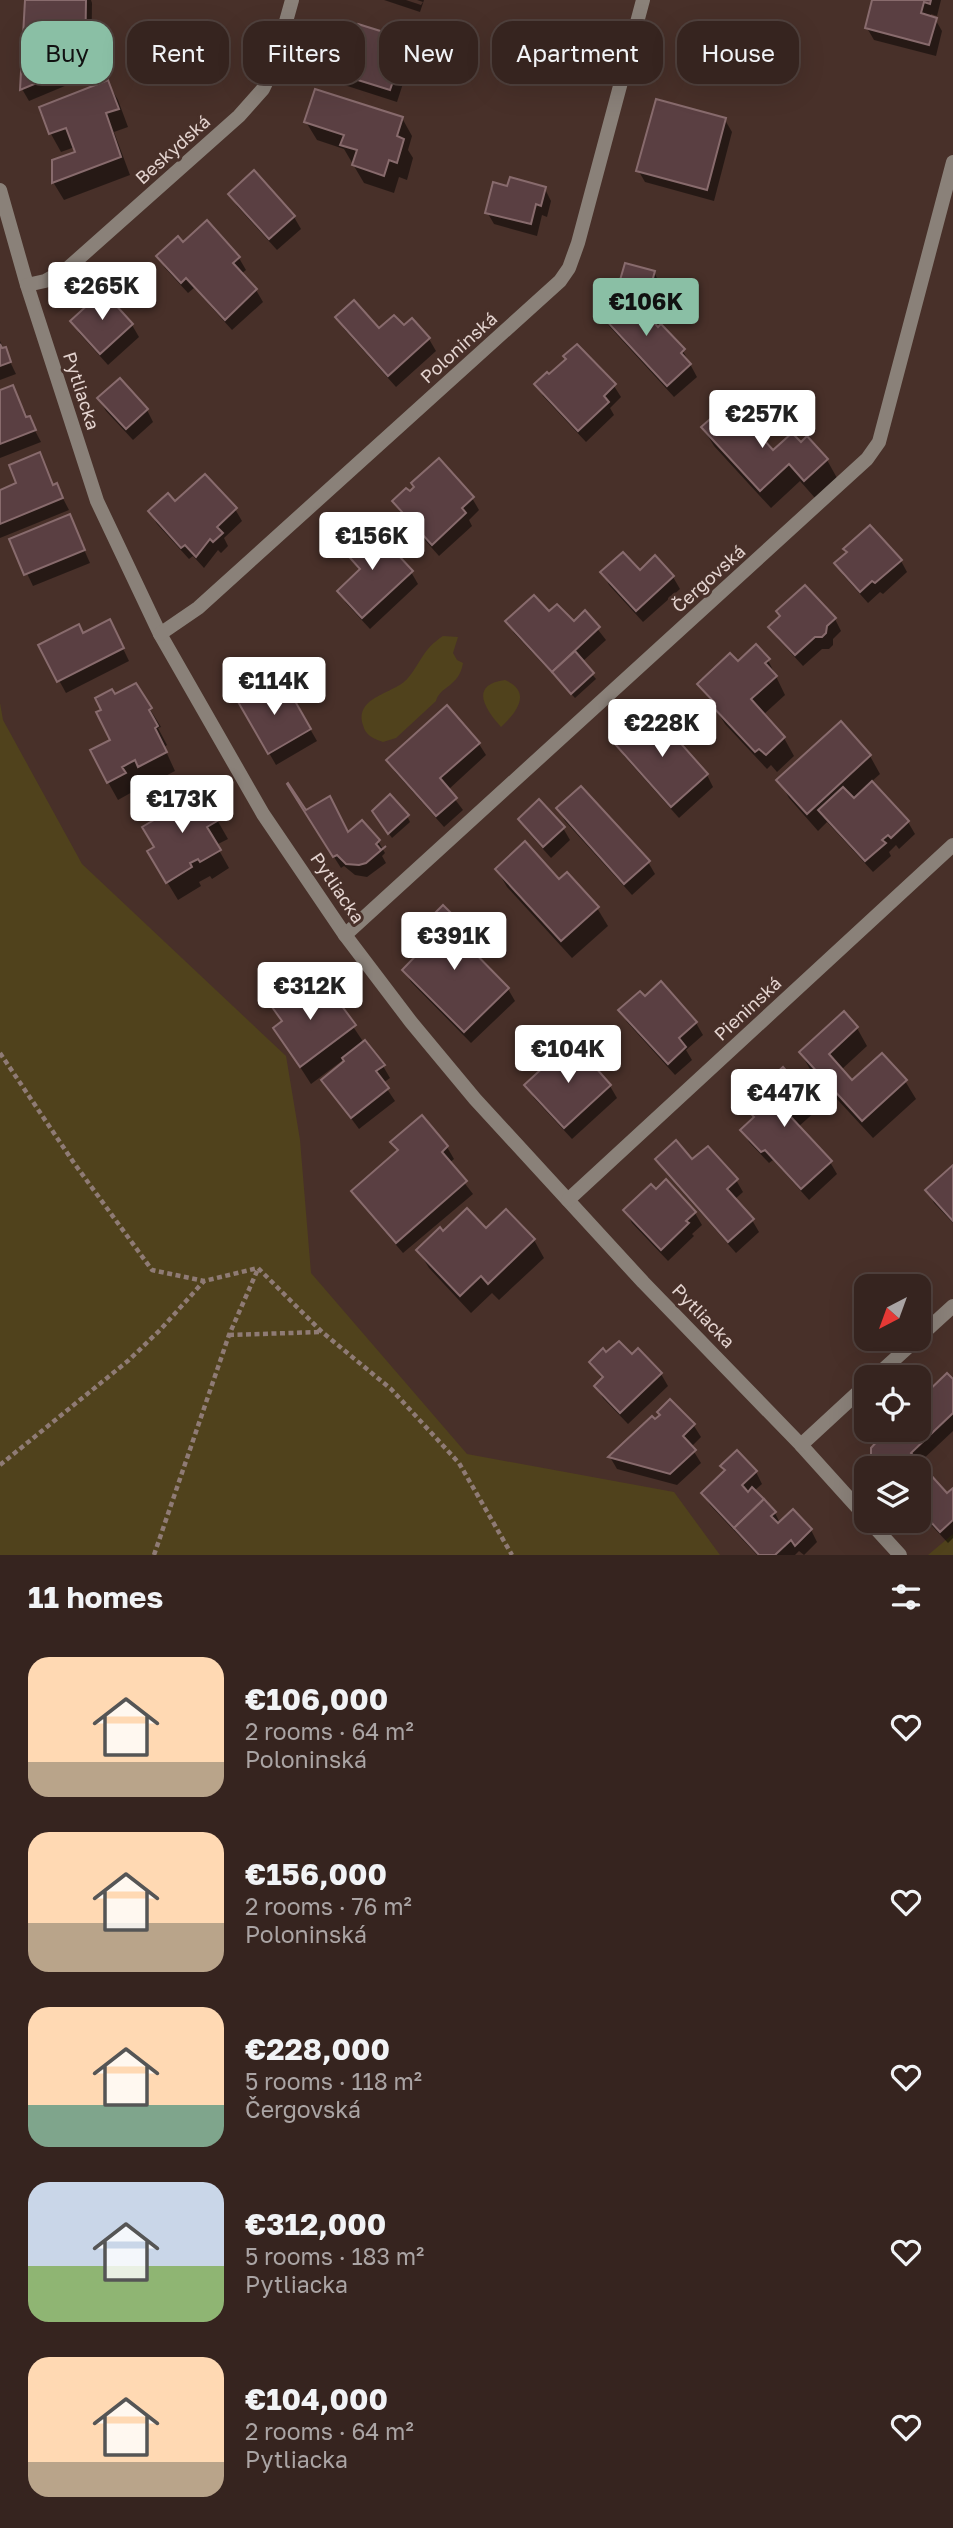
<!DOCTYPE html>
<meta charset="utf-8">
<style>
:root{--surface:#36241f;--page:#3d2c28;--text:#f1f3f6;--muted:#aaa4a4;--line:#50413d;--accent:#8abfa5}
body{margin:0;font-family:"Golos Text",sans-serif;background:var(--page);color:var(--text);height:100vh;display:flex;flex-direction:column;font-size:26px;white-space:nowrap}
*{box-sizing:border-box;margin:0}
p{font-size:23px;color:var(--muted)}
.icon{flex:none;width:38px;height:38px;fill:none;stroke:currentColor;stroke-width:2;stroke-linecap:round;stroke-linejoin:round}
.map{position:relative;height:1555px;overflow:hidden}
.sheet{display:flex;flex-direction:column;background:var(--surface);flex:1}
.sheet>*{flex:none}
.top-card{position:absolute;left:21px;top:21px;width:912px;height:63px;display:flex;gap:14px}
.needle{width:46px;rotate:221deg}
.controls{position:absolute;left:854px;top:1274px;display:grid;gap:14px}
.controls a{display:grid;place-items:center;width:77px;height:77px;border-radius:14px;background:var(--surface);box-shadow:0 7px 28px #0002,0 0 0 2px var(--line);font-size:35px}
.price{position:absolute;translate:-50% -60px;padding:0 16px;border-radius:7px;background:#fff;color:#222;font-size:23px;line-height:46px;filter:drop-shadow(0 2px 4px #0008)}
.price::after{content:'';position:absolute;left:50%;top:42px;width:21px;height:16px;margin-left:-10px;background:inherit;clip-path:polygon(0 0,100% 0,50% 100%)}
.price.on{background:var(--accent);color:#111}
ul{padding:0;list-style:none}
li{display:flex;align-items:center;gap:21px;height:175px;padding:0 28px}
li span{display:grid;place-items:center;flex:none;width:196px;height:140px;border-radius:21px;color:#555}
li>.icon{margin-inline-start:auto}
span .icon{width:84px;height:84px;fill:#fffc;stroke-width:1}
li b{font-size:30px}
h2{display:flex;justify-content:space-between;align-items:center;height:84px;padding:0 28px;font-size:30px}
.tag{padding:0 24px;border-radius:21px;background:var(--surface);box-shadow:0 7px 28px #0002,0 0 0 2px var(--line);font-size:24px;line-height:63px}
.tag.on{background:var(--accent);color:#111}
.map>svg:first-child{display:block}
</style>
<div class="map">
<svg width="953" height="1555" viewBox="0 0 953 1555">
<rect width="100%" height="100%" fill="#483029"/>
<g fill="#50421c">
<path d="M443 636 458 637 453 653 457 660 463 663C459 687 440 686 436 701L396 738 383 742C374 739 365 735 363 725 354 696 395 694 408 678 422 661 422 650 443 636Z"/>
<path d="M505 680C533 692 516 713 501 727 486 710 468 685 505 680Z"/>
<path d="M0 703 3 720 82 864 286 1056 300 1140 311 1273 467 1454 674 1492 720 1555H0Z"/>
<path d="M953 1534V1555H928Z"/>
</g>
<g fill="#0007">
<path d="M26 0H91L92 3 91 75 29 101 22 89Z"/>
<path d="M384 0H406L421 5 423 2 417 0H424L420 12Z"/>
<path d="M874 0H941L937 16 931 14 930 18 935 19 942 31 936 56 874 40 867 28Z"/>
<path d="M389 36 396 48 395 51 402 53 409 65 397 102 338 83 331 71 355 39Z"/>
<path d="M108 83 118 100 128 127 114 132 130 175 64 200 53 182 77 153 75 147 61 152 51 134 41 108Z"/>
<path d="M402 118 412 136 408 150 413 158 407 180 399 177 394 193 364 183 344 149 317 140 306 122Z"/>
<path d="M725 120 732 132 714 201 645 182 638 170Z"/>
<path d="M508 188 545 189 551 201 547 217 542 215 537 236 494 224 487 212Z"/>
<path d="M230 194 294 217 301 229 277 250 237 206Z"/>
<path d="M183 245 239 258 246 270 241 274 256 290 263 302 232 330 194 288 188 293 165 268 158 256Z"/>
<path d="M654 272 657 278 654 287 647 285 644 298 624 292 620 286Z"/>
<path d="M602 314 658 330 683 351 697 377 674 397 609 326Z"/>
<path d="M338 317 379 331 404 328 429 339 436 351 396 387 344 329Z"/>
<path d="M72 321 132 325 139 337 108 365 79 333Z"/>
<path d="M0 341 16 374 0 380Z"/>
<path d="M536 384 614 386 621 397 610 408 614 415 586 442 543 396Z"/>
<path d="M12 387 41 442 0 458V391Z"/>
<path d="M99 399 147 410 153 422 133 440 106 411Z"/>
<path d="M740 426 773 453 801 444 827 460 837 478 815 498 800 481 771 508 714 446 703 428Z"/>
<path d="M39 454 54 486 56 485 69 510 0 538V492L19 484Z"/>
<path d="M410 493 472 498 479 510 469 520 472 526 439 556 401 513 394 501Z"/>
<path d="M175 503 235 509 242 521 224 538 228 546 221 553 218 550 204 568 193 556 189 559 157 524 150 512Z"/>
<path d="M69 516 90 563 33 586 11 540Z"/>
<path d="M345 550 411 572 418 584 370 629 346 603 339 591 360 571Z"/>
<path d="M901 561 907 572 883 594 880 592 868 603 843 575 837 563Z"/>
<path d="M640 572 673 577 680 589 643 622 609 585 603 573Z"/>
<path d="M805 587 835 619 841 631 833 639V645L829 649H822L803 666 778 639 771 627Z"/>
<path d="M549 613 574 623 585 613 606 640 582 662 596 679 575 698 514 633 507 621Z"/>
<path d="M116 634 129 661 66 693 40 646Z"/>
<path d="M768 660 785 695 763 715 784 738 794 756 777 772 771 765 767 769 725 724 700 684Z"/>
<path d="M135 685 161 727 158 728 167 745 164 747 175 771 150 784 146 777 131 785 134 791 118 800 108 782 114 696Z"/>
<path d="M287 689 317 741 276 765 239 701 270 698Z"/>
<path d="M479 744 486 755 448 790 463 810 444 827 395 772 388 760Z"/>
<path d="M617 744 707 775 713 787 679 818 624 756Z"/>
<path d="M870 756 880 774 871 782 908 822 915 834 899 849 896 845 889 852 891 856 873 872 827 822 818 831 789 798 779 780Z"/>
<path d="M200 790 228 839 216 845 229 868 212 879 210 876 199 882 201 886 178 900 149 852 156 848Z"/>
<path d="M558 809 648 862 655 874 632 895 565 821Z"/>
<path d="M407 816 410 822 392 838 377 817Z"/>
<path d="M520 819 563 828 570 840 551 858 527 831Z"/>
<path d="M313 824 378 841 385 853 382 856 386 863 367 877 355 875 344 866 341 868Z"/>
<path d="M497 870 559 881 597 908 608 926 572 958 507 887Z"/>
<path d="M422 929 467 931 473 943 468 948 508 989 515 1001 471 1043 411 982 404 970 431 943Z"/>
<path d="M645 998 696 1023 703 1035 686 1050 692 1060 675 1075 627 1022 621 1011Z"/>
<path d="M338 1004 364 1043 383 1066 390 1078 383 1083 395 1101 359 1129 323 1080 349 1060 347 1057 311 1084 275 1028 332 1008Z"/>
<path d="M844 1013 857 1028 867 1046 841 1070 852 1082 905 1081 916 1099 873 1138 811 1071 801 1053Z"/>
<path d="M572 1044 610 1086 617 1098 572 1139 534 1098 527 1086Z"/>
<path d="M809 1099 816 1111 798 1127 830 1162 837 1174 809 1200 773 1160 769 1163 749 1142 743 1130 754 1120 745 1105Z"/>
<path d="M393 1142 447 1147 454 1159 449 1163 473 1194 403 1253 360 1203 353 1191 398 1152Z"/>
<path d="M657 1159 692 1162 736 1180 743 1192 734 1200 752 1220 759 1232 736 1253 664 1171Z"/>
<path d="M953 1167V1223L934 1203 928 1191Z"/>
<path d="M506 1211 534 1240 544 1258 499 1300 492 1293 471 1313 429 1268 418 1250 443 1233 486 1230Z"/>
<path d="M626 1211 695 1213 702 1225 692 1234 694 1236 668 1261 632 1223Z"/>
<path d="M638 1350 661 1374 668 1386 628 1424 603 1398 596 1386 603 1380 591 1363 606 1354 632 1356Z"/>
<path d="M947 1375 953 1382V1431L918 1464 947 1496 953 1491V1538L948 1543 919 1512V1468H879L873 1458 880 1439 889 1430H919V1402Z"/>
<path d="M670 1401 694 1426 701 1437 691 1447 701 1463 677 1485 617 1469 610 1457 655 1422Z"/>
<path d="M722 1466 756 1472 762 1484 754 1491 775 1513 780 1523 811 1530 817 1542 804 1555 799 1551 795 1555H757L710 1505 703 1493 725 1472Z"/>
</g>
<g fill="#5a3f42" stroke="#886b6d" stroke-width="2">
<path d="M25 0H86L85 63 20 90Z"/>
<path d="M872 0H931L930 4 924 2 921 13 937 18 929 45 865 28Z"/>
<path d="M358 24 390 34 386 47 403 52 390 90 329 71 336 50 343 53 349 34 354 37Z"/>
<path d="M108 80 119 109 106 113 121 157 52 183V160L75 152 66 128 49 134 39 107Z"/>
<path d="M315 89 403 117 397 136 404 139 397 163 389 160 384 176 352 165 357 150 340 145 344 135 304 122Z"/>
<path d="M656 99 726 118 707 190 636 171Z"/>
<path d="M254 170 295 216 269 239 228 194Z"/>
<path d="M510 177 546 187 541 206 536 204 531 224 485 213 493 182 507 186Z"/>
<path d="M207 220 240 257 233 263 257 289 225 320 186 278 181 283 156 256 178 236 183 242Z"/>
<path d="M625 263 655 271 652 282 644 280 641 293 618 287Z"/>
<path d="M103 291 133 324 100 354 70 321Z"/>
<path d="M615 293 630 297 658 327 661 324 685 349 681 353 691 364 667 386 600 314Z"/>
<path d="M354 300 379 328 394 315 404 325 412 318 430 338 388 376 335 317Z"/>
<path d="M0 344 2 348 6 347 11 362 0 366Z"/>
<path d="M577 344 616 384 604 396 609 402 578 431 534 384 547 372 549 374 566 359 563 356Z"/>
<path d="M120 378 148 409 126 429 97 398Z"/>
<path d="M13 385 26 417 30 416 36 430 0 444V390Z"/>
<path d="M724 407 740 424 745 419 773 450 792 433 801 442 807 436 828 459 804 481 789 464 760 491 701 427Z"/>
<path d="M40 452 53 485 57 483 63 498 0 524V490L16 483 9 465Z"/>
<path d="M439 458 474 497 462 508 466 513 432 545 392 501 406 488 410 491 414 487 411 483Z"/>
<path d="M205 474 237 508 217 527 223 533 213 542 210 539 196 557 185 545 181 548 148 511 168 493 175 501Z"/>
<path d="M70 514 85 550 24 575 9 539Z"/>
<path d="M370 525 413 571 362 618 337 591 360 569 343 550Z"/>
<path d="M870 525 902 560 875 583 872 581 860 592 834 563 847 552 843 549Z"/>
<path d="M623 552 640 570 655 555 674 576 636 611 600 572Z"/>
<path d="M805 585 836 618 827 626 826 633 822 637H815L795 655 768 627 780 616 776 611Z"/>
<path d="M534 595 549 611 557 604 574 621 585 610 600 627 552 672 505 621Z"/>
<path d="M110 619 124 648 57 682 38 645 79 624 83 633Z"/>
<path d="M756 644 770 659 765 663 777 676 751 699 785 737 766 755 759 749 755 752 712 706 715 703 697 684 730 653 738 661Z"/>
<path d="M575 651 594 673 571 694 552 672Z"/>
<path d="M136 683 152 708 149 710 158 726 155 728 167 752 138 767 135 760 122 767 126 773 107 783 90 750 110 740 96 712 101 710 95 698 112 689 115 694Z"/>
<path d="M264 684 271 696 287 687 311 729 268 754 237 700Z"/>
<path d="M447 705 480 743 440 778 457 798 436 816 386 760Z"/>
<path d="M652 711 708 774 671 807 615 744Z"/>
<path d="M841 721 871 755 807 814 776 780Z"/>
<path d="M872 781 909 821 891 838 888 835 882 840 886 843 865 861 818 810 843 787 854 798Z"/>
<path d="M288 783 306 810 330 796 348 832 362 820 380 840 376 844 381 850 386 846 366 863 359 865 346 864 337 855 333 857 287 784Z"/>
<path d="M581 786 650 861 624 884 556 808Z"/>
<path d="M200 787 219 820 207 827 221 850 200 862 198 859 190 863 192 867 166 883 147 851 154 847 142 827 169 811 167 807Z"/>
<path d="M390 794 409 815 388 834 372 811Z"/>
<path d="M539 799 565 827 543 847 518 819Z"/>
<path d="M525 841 559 879 567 872 599 907 561 941 495 869Z"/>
<path d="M443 905 468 930 460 938 509 988 464 1032 402 970 431 940 420 928Z"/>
<path d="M312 978 332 1006 338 1001 356 1025 300 1067 273 1028 282 1021 272 1007Z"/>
<path d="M661 981 697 1022 679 1038 686 1047 668 1064 618 1010 640 991 645 996Z"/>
<path d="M844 1011 858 1027 829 1054 852 1080 882 1053 907 1080 862 1121 799 1052Z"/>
<path d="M365 1040 385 1065 376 1071 389 1088 351 1118 321 1080 344 1061 342 1058Z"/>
<path d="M572 1041 611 1085 564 1128 524 1085Z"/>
<path d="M783 1067 810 1098 790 1116 832 1161 801 1189 765 1150 761 1152 740 1130 754 1117 742 1104Z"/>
<path d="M422 1115 448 1146 442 1152 467 1181 396 1243 351 1191 398 1150 390 1142Z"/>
<path d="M676 1140 692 1159 708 1146 738 1179 727 1189 754 1219 728 1242 655 1159Z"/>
<path d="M953 1165V1221L925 1190Z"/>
<path d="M666 1179 696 1212 686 1221 689 1223 661 1250 623 1210 651 1184 656 1189Z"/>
<path d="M467 1208 486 1228 506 1209 535 1239 488 1284 481 1276 460 1296 416 1250 440 1227 443 1231Z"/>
<path d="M619 1341 632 1354 638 1348 662 1373 620 1413 594 1386 603 1377 589 1362 603 1348 606 1352Z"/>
<path d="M947 1373 953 1379V1413L911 1453 947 1493 953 1488V1520L940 1532 919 1509V1468H880L871 1458V1448L887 1430H919V1400Z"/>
<path d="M670 1399 695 1424 683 1436 696 1450 670 1474 608 1457 652 1416 655 1419 660 1415 657 1412Z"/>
<path d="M737 1450 757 1471 742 1485 748 1492 752 1487 764 1499 734 1528 701 1493 725 1470 720 1466Z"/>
<path d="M764 1499 776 1512 771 1516 778 1523 793 1509 812 1529 795 1546 791 1540 775 1555H759L734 1528Z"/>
</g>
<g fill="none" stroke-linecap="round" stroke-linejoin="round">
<g stroke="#8f7b75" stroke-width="4.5" stroke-dasharray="5 3.5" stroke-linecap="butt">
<path d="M0 1053 74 1163 152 1270 204 1281 258 1268 322 1332 391 1389 459 1463 512 1555"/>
<path d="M229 1335 321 1332"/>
<path d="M0 1465 129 1360 161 1329 204 1281"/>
<path d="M154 1555 229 1335 258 1269"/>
</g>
<g stroke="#8a8179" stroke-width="14">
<path d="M0 190 27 285 97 501 160 634 263 814 345 935 411 1022 475 1099 643 1282 801 1445 866 1517"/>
<path d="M27 285 45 281 68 268 239 116 263 89 273 68 292 0"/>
<path d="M160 634 198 608 560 281 569 268 578 243 643 0"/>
<path d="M345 935 867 459 879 442 953 162"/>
<path d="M568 1200 953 845"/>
<path d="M919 1337 953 1306"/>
<path d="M875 1377 917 1339"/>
<path d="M801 1445 866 1385"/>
<path d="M869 1521 900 1555"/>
</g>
</g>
<g text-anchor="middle" stroke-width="6" stroke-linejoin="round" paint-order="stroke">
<g font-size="18" fill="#e4d4d0" stroke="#483029">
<text transform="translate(173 150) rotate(-42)" y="6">Beskydská</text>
<text transform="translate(459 348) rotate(-42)" y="6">Poloninská</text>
<text transform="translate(81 391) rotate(72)" y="6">Pytliacka</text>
<text transform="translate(709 579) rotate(-42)" y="6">Čergovská</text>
<text transform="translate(337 888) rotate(56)" y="6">Pytliacka</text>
<text transform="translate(748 1009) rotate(-43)" y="6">Pieninská</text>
<text transform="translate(703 1316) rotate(46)" y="6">Pytliacka</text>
</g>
</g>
</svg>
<div class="controls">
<a><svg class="needle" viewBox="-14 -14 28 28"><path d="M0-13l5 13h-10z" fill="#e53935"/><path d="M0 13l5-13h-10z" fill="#aaa4a4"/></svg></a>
<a><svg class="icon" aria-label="locate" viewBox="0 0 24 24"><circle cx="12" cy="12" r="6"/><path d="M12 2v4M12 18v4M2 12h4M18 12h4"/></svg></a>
<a><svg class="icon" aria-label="layers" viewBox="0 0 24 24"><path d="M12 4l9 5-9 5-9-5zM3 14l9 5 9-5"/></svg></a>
</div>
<b class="price" style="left:102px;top:322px">€265K</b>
<b class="price on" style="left:646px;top:338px">€106K</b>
<b class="price" style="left:762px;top:450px">€257K</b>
<b class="price" style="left:372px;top:572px">€156K</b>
<b class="price" style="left:274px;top:717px">€114K</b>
<b class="price" style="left:662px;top:759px">€228K</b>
<b class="price" style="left:182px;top:835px">€173K</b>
<b class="price" style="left:454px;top:972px">€391K</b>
<b class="price" style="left:310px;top:1022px">€312K</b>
<b class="price" style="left:568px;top:1085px">€104K</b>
<b class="price" style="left:784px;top:1129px">€447K</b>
<div class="top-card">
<a class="tag on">Buy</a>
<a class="tag">Rent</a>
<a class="tag">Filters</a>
<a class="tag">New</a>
<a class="tag">Apartment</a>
<a class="tag">House</a>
</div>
</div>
<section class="sheet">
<h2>11 homes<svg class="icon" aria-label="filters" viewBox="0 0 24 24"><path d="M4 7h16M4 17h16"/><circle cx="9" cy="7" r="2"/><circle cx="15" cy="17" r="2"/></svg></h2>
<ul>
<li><span style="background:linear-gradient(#ffd9b3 75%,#b9a48a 0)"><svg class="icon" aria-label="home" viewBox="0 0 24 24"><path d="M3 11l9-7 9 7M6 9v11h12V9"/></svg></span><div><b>€106,000</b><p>2 rooms · 64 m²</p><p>Poloninská</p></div><svg class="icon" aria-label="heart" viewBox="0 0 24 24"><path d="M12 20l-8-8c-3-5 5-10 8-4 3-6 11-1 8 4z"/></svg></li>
<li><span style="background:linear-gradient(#ffd9b3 65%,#b9a48a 0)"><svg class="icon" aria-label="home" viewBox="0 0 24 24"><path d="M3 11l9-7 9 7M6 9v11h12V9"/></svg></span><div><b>€156,000</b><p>2 rooms · 76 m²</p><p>Poloninská</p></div><svg class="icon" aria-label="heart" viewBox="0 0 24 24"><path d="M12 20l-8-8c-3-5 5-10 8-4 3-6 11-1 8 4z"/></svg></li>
<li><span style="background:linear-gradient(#ffd9b3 70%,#7fa58c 0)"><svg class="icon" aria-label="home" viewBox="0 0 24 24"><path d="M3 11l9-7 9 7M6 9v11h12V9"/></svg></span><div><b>€228,000</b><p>5 rooms · 118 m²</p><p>Čergovská</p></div><svg class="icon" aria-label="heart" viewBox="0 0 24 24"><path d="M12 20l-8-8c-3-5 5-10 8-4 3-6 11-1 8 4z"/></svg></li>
<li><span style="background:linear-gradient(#c9d6e8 60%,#8fb573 0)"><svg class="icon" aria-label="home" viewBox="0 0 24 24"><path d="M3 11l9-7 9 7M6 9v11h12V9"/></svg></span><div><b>€312,000</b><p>5 rooms · 183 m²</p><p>Pytliacka</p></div><svg class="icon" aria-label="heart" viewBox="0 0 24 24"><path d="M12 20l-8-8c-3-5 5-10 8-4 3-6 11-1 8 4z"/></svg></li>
<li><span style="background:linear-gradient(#ffd9b3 75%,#b9a48a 0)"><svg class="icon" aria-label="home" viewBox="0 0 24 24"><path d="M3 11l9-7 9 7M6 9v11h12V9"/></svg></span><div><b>€104,000</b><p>2 rooms · 64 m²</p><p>Pytliacka</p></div><svg class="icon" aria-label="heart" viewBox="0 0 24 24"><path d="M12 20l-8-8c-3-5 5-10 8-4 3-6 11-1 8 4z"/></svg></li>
</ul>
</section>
